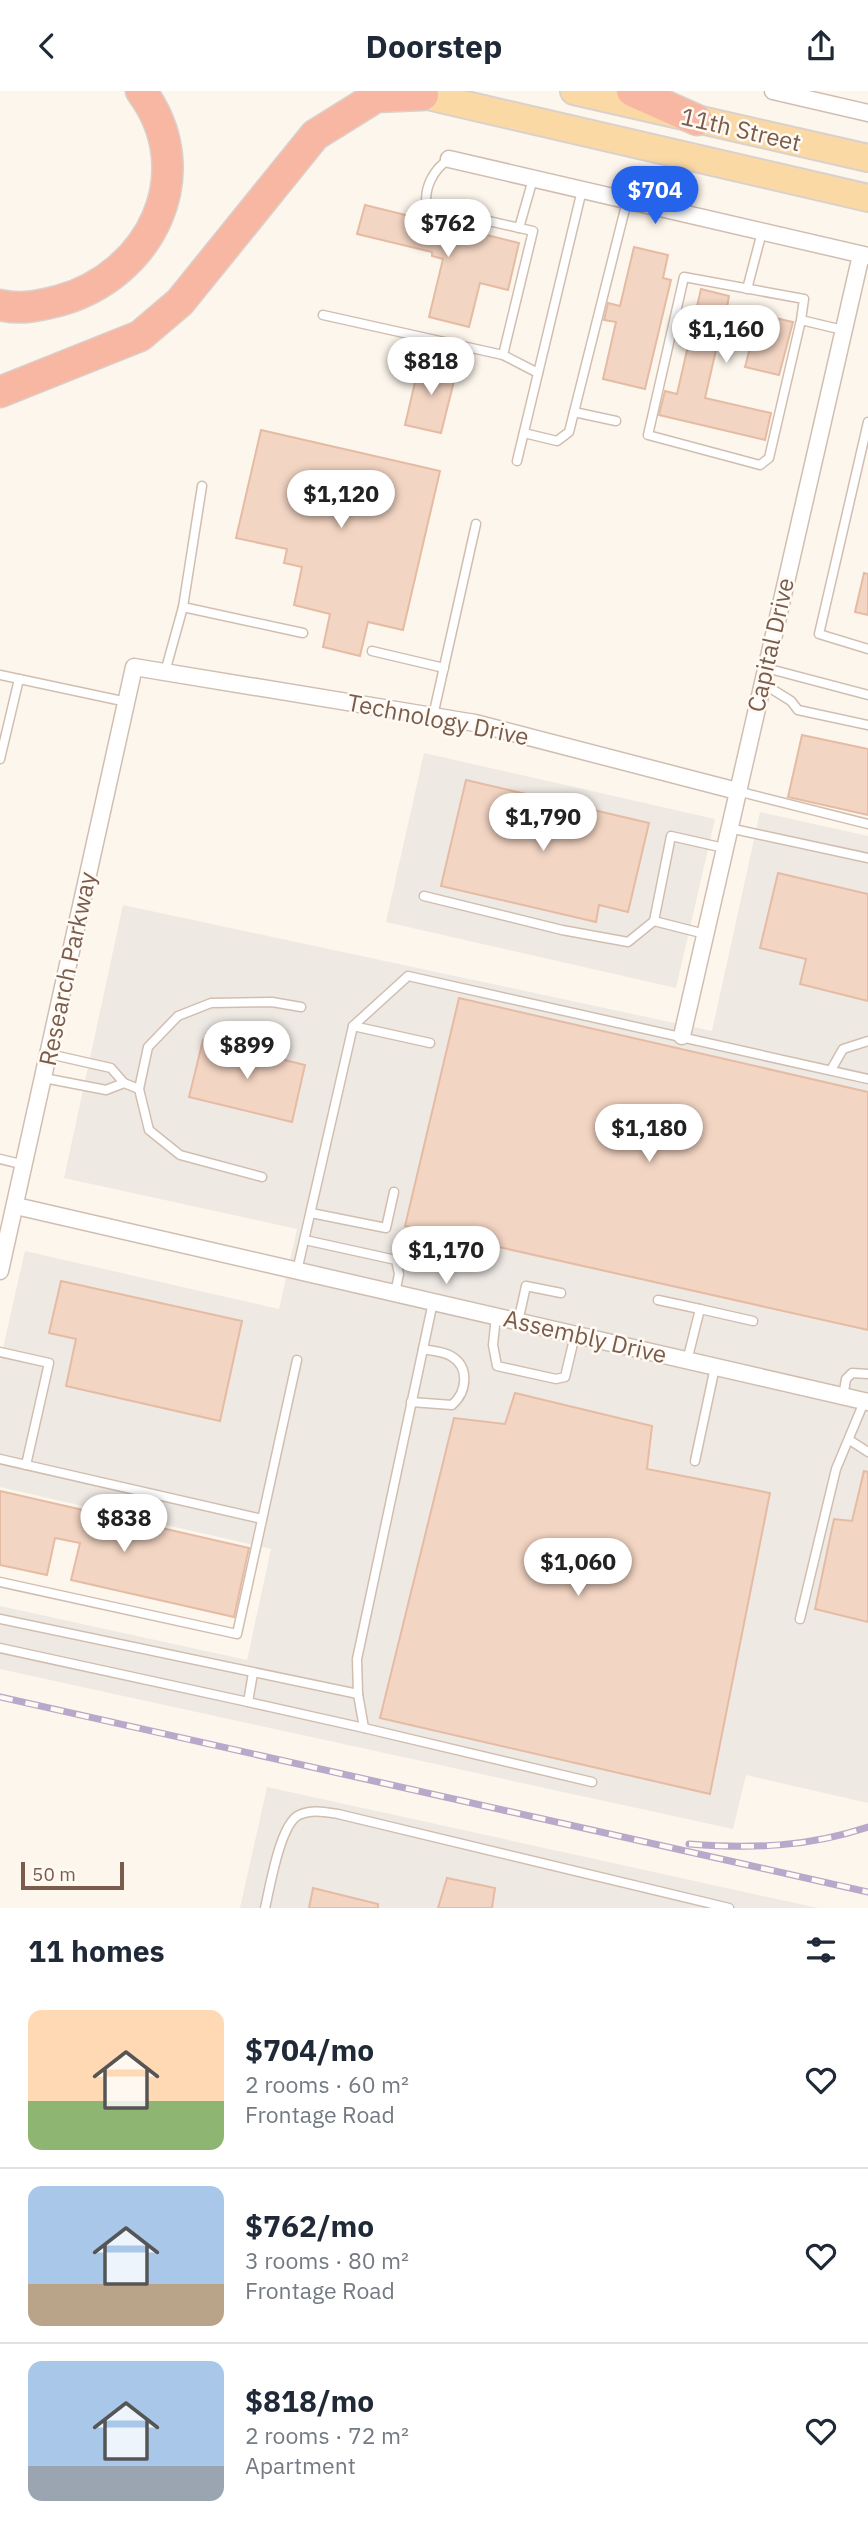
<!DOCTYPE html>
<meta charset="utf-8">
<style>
:root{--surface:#fff;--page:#f2f2f3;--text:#1f2937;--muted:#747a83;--line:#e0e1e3;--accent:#2563eb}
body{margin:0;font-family:"IBM Plex Sans",sans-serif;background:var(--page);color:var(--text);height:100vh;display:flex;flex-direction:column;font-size:26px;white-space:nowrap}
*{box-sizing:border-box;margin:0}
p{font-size:23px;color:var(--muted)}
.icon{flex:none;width:38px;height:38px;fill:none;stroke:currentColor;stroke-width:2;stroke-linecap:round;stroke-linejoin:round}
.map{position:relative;height:1817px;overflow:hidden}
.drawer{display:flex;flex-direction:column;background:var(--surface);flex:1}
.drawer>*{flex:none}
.scale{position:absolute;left:21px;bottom:18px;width:103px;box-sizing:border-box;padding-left:7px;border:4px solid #7a5c4d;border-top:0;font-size:19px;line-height:24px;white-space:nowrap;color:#7a5c4d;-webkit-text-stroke:5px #fffaf3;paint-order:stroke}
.price{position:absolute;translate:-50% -60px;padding:0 16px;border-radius:24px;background:#fff;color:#222;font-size:23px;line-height:46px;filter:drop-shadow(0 2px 4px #0008)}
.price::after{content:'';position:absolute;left:50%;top:42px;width:21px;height:16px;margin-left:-10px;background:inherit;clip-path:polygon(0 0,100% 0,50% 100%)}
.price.on{background:var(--accent);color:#fff}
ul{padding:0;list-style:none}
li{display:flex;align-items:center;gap:21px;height:175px;padding:0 28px}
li+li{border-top:2px solid var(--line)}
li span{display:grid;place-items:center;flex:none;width:196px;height:140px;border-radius:14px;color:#555}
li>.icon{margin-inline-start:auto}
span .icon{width:84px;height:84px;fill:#fffc;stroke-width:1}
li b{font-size:30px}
h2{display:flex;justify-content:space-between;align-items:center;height:84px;padding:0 28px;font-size:30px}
header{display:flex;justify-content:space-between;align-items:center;height:91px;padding:0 28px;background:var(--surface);font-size:32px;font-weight:700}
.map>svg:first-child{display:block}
</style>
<header><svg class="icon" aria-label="back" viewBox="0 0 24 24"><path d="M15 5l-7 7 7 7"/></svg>Doorstep<svg class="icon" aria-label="share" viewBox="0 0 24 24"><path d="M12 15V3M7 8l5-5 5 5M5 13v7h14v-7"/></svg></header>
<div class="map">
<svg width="868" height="1817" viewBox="0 0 868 1817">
<rect width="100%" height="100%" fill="#fdf6ec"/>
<g fill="#efe9e4">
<path d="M424 662 715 728 676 897 386 831Z"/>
<path d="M760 721 868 745V1712L746 1684 733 1738 0 1578V1515L247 1569 271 1458 0 1396V1270L25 1160 279 1218 297 1138 64 1087 123 814 712 940Z"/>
<path d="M267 1696 818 1817H240Z"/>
</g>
<g fill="#f3d5c3" stroke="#e6bba3" stroke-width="2">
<path d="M365 114 519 152 508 199 480 192 469 236 429 226 443 168 432 165V161L357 143Z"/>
<path d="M634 156 668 164 663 187 671 189 645 298 603 288 616 231 604 229 608 212 620 215Z"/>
<path d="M701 198 729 205 727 216 793 231 779 284 745 276 751 253 719 246 705 307 771 322 765 349 659 324 665 300 677 303Z"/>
<path d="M420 270 457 278 441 342 405 334Z"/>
<path d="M261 339 440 380 403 539 368 531 360 565 323 556 330 523 294 514 302 476 284 472 287 458 236 447Z"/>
<path d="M864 482 868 483V524L855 521Z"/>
<path d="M802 644 868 658V724L788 706Z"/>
<path d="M466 689 649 732 628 821 599 814 596 831 441 795Z"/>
<path d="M778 782 868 803V910L800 893 806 868 760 857Z"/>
<path d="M459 907 868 1001V1239L405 1135Z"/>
<path d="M203 949 305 974 292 1031 189 1006Z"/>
<path d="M61 1190 242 1230 220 1330 66 1295 76 1248 49 1242Z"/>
<path d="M515 1302 652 1335 647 1378 770 1402 710 1703 380 1627 454 1327 505 1333Z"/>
<path d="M864 1380 868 1381V1531L815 1518 834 1428 852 1430Z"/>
<path d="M0 1400 249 1457 234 1526 71 1489 80 1452 55 1447 47 1484 0 1474Z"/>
<path d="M447 1787 495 1797 492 1817H438Z"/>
<path d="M313 1797 378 1813V1817H309Z"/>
</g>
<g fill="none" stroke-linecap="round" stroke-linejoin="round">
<defs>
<g id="service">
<path d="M519 137 533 88"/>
<path d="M747 198 762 141"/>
<path d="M323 224 503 264 533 140 427 116C423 97 434 78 449 68"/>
<path d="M801 229 804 208 684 186 648 344 760 374 769 367 801 229 843 239"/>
<path d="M503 264 538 282"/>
<path d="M574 321 616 330"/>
<path d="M868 331 819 543 868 558"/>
<path d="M524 342 557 350 569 341 627 110"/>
<path d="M517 370 582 99"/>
<path d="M202 395 183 516 303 542"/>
<path d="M372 560 444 577"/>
<path d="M766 577 868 604"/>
<path d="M165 581 183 516"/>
<path d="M0 584 127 611"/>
<path d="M762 592 791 610 798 619 868 634"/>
<path d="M433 625 476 433"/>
<path d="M0 668 19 588"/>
<path d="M737 700 868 733"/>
<path d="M729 737 868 767"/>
<path d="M424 805 562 839 628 851 654 830"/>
<path d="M705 843 654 830 671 745 724 757"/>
<path d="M353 935 408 885 868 988"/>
<path d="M831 979 843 958 868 950"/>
<path d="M44 987 106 999 124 992 111 977 49 963"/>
<path d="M124 992 139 998 149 1039 180 1064 262 1086"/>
<path d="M139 998 148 956 178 925 211 912 272 911 301 916"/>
<path d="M0 1068 25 1074"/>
<path d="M311 1122 386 1137 394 1101"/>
<path d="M305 1149 396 1169 399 1183 395 1202"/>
<path d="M297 1180 353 935 430 952"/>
<path d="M658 1209 700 1218"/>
<path d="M496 1225 493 1254 497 1275 556 1288 565 1286 575 1244"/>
<path d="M518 1231 526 1195 561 1202"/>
<path d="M0 1261 49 1272 26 1374"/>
<path d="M687 1270 700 1218 753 1230"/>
<path d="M843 1306 846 1288 852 1282 868 1283"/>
<path d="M411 1311 452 1314C467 1301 470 1276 451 1265 443 1260 432 1260 423 1258"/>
<path d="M851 1350 868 1361"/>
<path d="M0 1368 262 1428"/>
<path d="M695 1370 715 1276"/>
<path d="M0 1491 237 1543 297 1269"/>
<path d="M0 1528 358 1603 357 1568 433 1211"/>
<path d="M800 1528 836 1378 864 1311"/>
<path d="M0 1557 248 1611"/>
<path d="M253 1582 248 1611 364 1637"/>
<path d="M358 1603 364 1637 592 1691"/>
<path d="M265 1817C270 1796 280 1733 299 1724 312 1718 325 1721 338 1723L729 1817"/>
</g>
<g id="minor">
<path d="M773 0 868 22"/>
<path d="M449 68 868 165"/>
<path d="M682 945 861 164"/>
<path d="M16 1115 868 1311"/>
<path d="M0 1180 134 576 475 632 737 700"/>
</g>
<g id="primary">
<path d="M406 0 868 107"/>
<path d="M574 0 868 67"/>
</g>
<g id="motorway">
<path d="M632 0 697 29"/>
<path d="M0 214C20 219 38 215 58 210 151 185 202 82 141 0"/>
<path d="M0 301 140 245 180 211 315 44 376 6 423 4"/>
</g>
</defs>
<use href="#service" stroke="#d1beb0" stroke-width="11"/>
<use href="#minor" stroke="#d1beb0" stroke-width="19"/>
<use href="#primary" stroke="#dad1cd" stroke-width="30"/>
<use href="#motorway" stroke="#dad1cd" stroke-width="33"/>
<use href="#service" stroke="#fff" stroke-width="8"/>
<use href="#minor" stroke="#fff" stroke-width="16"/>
<use href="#primary" stroke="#fbd9a5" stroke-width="26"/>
<use href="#motorway" stroke="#f7b7a3" stroke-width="30"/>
<defs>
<g id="rail">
<path d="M0 1606 868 1801"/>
<path d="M689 1753C752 1758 808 1756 868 1736"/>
</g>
</defs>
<use href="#rail" stroke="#b9a8c9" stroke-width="7"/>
<use href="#rail" stroke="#fffaf3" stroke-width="4.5" stroke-dasharray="13" stroke-linecap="butt"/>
</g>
<g text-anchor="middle" stroke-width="5" stroke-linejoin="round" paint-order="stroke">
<g font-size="24" fill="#7a5c4d" stroke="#fffaf3">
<text transform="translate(741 39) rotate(13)" y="8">11th Street</text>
<text transform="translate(771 554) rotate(-77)" y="8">Capital Drive</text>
<text transform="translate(438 629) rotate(11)" y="8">Technology Drive</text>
<text transform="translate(68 878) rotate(-78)" y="8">Research Parkway</text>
<text transform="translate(585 1246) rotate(13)" y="8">Assembly Drive</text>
</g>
</g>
</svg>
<div class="scale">50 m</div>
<b class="price on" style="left:655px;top:135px">$704</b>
<b class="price" style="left:448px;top:168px">$762</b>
<b class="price" style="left:726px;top:274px">$1,160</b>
<b class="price" style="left:431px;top:306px">$818</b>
<b class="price" style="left:341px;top:439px">$1,120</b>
<b class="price" style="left:543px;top:762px">$1,790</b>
<b class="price" style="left:247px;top:990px">$899</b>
<b class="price" style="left:649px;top:1073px">$1,180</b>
<b class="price" style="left:446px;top:1195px">$1,170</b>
<b class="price" style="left:124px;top:1463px">$838</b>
<b class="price" style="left:578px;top:1507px">$1,060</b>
</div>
<section class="drawer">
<h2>11 homes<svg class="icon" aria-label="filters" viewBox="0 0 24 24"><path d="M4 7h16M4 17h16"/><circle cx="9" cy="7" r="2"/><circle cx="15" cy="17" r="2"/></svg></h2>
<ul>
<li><span style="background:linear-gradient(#ffd9b3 65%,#8fb573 0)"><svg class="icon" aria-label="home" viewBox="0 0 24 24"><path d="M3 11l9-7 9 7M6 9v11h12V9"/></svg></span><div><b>$704/mo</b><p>2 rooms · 60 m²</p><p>Frontage Road</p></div><svg class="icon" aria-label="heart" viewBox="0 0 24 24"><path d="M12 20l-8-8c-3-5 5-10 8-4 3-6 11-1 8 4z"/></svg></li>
<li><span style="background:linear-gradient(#a9c7e8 70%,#b9a48a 0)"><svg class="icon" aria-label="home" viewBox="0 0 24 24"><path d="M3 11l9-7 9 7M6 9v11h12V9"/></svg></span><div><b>$762/mo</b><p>3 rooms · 80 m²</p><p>Frontage Road</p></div><svg class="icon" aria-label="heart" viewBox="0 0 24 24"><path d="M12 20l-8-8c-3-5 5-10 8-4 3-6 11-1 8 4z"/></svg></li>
<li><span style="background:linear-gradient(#a9c7e8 75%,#9aa5b1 0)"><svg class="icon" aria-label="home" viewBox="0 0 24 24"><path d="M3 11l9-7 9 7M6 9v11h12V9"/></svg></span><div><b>$818/mo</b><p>2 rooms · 72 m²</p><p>Apartment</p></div><svg class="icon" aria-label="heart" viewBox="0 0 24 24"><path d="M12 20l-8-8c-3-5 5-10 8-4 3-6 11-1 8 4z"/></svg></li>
</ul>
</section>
